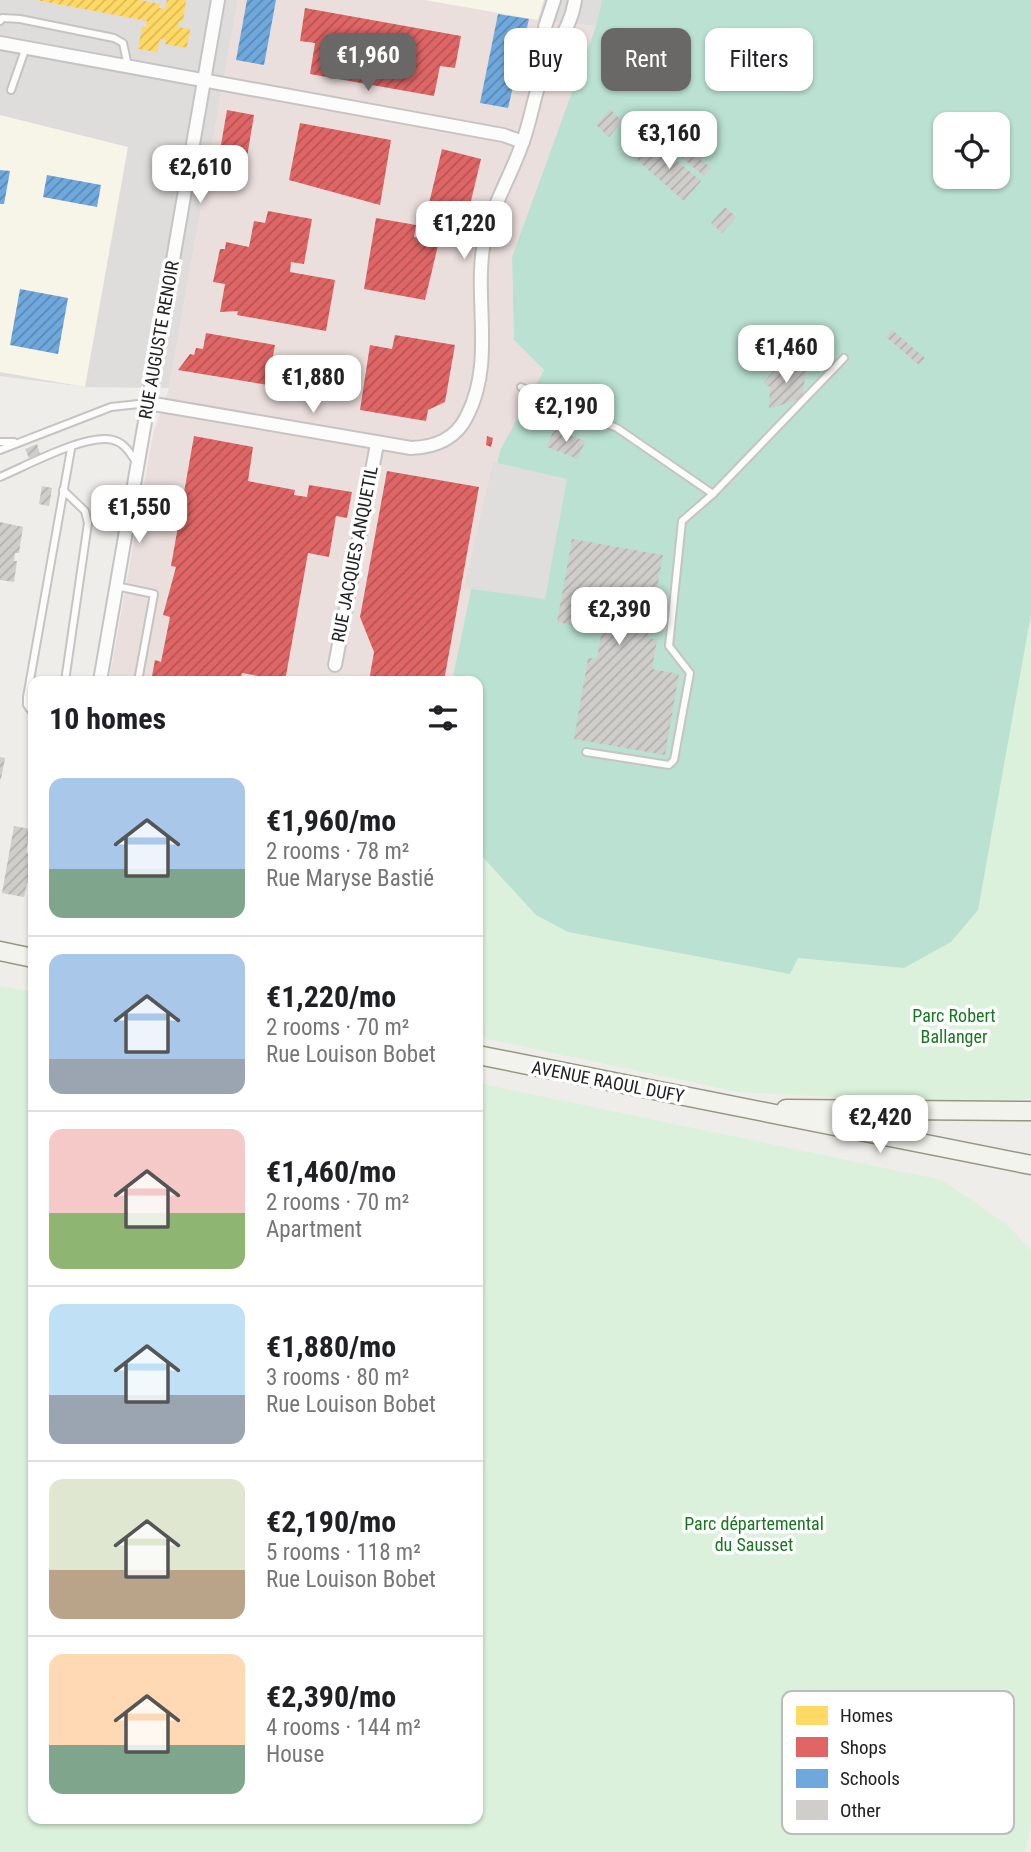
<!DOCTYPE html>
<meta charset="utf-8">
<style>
:root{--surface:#fff;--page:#f2f2f2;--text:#202124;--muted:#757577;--line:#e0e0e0;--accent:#696867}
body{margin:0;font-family:"Roboto Condensed",sans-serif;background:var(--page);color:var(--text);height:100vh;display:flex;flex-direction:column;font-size:26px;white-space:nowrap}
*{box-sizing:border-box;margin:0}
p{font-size:23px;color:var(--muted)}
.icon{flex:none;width:38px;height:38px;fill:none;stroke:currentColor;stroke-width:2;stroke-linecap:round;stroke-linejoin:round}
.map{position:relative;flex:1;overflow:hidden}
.details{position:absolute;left:28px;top:676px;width:455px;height:1148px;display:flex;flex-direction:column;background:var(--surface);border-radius:14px;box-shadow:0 2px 5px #0004}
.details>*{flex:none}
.guide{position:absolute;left:504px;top:28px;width:422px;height:63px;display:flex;gap:14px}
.controls{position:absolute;left:933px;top:112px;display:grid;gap:14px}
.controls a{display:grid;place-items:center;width:77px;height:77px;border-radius:14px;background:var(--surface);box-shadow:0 2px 5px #0004;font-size:35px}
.price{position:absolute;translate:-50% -60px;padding:0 16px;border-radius:14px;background:#fff;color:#222;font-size:23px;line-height:46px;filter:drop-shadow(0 2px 4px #0008)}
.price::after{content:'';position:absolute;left:50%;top:42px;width:21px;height:16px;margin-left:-10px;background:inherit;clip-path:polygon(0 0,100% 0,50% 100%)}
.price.current{background:var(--accent);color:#fff}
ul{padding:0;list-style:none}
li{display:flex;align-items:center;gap:21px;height:175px;padding:0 21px}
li+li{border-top:2px solid var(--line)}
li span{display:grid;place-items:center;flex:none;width:196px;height:140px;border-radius:14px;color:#555}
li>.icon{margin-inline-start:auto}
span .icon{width:84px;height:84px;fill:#fffc;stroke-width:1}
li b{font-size:30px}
h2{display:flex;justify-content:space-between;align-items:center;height:84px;padding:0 21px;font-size:30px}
.tag{padding:0 24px;border-radius:14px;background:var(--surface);box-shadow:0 2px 5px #0004;font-size:24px;line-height:63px}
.tag.current{background:var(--accent);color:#fff}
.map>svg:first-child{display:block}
</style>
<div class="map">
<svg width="1031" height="1852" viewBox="0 0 1031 1852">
<defs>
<pattern id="homes-hatch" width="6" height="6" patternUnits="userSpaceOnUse" patternTransform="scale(1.75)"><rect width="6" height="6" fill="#ffd966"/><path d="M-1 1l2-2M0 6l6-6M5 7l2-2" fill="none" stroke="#daba58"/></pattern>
<pattern id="shops-hatch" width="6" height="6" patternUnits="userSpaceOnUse" patternTransform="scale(1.75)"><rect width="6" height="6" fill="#e06666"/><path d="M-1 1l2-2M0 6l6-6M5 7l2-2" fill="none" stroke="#b55454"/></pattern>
<pattern id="schools-hatch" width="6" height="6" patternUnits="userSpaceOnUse" patternTransform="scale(1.75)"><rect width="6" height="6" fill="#6fa8dc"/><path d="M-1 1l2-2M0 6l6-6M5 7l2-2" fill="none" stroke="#5b88b2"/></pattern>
<pattern id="building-hatch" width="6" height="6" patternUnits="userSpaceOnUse" patternTransform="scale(1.75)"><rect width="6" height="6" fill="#d0cecb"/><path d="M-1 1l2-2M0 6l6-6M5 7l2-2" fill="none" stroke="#b2b1ae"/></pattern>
</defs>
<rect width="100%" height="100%" fill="#efedea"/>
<g fill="#dedddb">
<path d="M0 0H238L169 388 85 387 0 376Z"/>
<path d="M426 0H602L596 26 538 20Z"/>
</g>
<path fill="#ebdfdd" d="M238 0H426L538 20 596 26 512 257 514 340 544 370 500 450 452 681H109L153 434 169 388Z"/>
<g fill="#f6f5e7">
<path d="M425 0H544L538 20Z"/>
<path d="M0 115 128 147 85 387 0 372Z"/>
</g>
<g fill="#dbf1db">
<path d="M1031 613V1098L990 1105 738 1092 478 1037V852L536 915 568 932 790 973 798 958 904 968Z"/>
<path d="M0 986 33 992V1818H478V1083L942 1180 1006 1224 1031 1250V1824L1025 1852H0Z"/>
</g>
<path fill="#bae1d1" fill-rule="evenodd" d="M602 0H1031V614L978 910 951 942 904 968 798 958 790 974 568 932 536 915 478 852V681H452L500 450 544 370 514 340 512 257 596 26ZM945 124H998V177H945Z"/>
<path fill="#dfdedd" d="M493 462 567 479 545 599 464 588Z"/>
<path fill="url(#homes-hatch)" d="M36 0H139L160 4 159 8 165 9 167 0H186L183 21H179L178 27 190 29 187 48 165 44 166 41 160 39 157 52 138 49 142 27H146L147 21Z"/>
<g fill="url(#shops-hatch)">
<path d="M305 8 461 36 455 68 440 66 434 96 310 74 315 43 300 41Z"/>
<path d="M227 110 254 115 245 169 218 162Z"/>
<path d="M300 123 391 140 380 205 289 180Z"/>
<path d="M442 149 481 159 465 226 426 216Z"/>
<path d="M268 211 312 219 304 264 291 262 290 272 335 280 326 331 237 315 238 311 220 312 225 284 213 282 220 249H225L226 242 249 247 254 221 265 223Z"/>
<path d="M376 218 416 225 414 237 439 241 425 300 364 289Z"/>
<path d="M206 333 275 345 268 385 178 370 190 354 194 355 196 348 203 349Z"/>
<path d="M395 335 455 345 445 402 428 410 426 421 360 410 370 345 392 349Z"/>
<path d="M194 436 253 447 248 481 295 490 294 495 307 497 309 485 352 492 347 518 336 516 329 557 308 553 285 681 242 673 240 681H151L155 660 161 662 170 617 163 615 176 567 171 566Z"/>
<path d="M487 436 493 438 491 447 486 445Z"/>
<path d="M387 471 479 487 444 681H369L374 652 360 617Z"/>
</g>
<g fill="url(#schools-hatch)">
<path d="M247 0H276L264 65 236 60Z"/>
<path d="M498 14 529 19 508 108 480 103Z"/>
<path d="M0 170 10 171 4 204H0Z"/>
<path d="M47 175 101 185 97 207 43 197Z"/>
<path d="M20 289 68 298 58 354 10 345Z"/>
</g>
<g fill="url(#building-hatch)">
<path d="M610 109 622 121 609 137 596 125Z"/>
<path d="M653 141 701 181 684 201 637 160Z"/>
<path d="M687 148 711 168 704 176 680 156Z"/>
<path d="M725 207 736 217 722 233 711 223Z"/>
<path d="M892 330 925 358 919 365 886 337Z"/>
<path d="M781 362 784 368 807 364 802 398 769 409 770 387 763 383Z"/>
<path d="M554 429 585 441 578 459 547 447Z"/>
<path d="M37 444 40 454 29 458 25 449Z"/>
<path d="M42 486 52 488 49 506 39 504Z"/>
<path d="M0 522 23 527 19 553H15L14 561H17L14 582 0 580Z"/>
<path d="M572 539 663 555 648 638 657 640 652 669 679 674 665 755 574 739 588 658 597 659 602 630 557 622Z"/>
<path d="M0 757 5 758 1 779H0Z"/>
<path d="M14 826 30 829 26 853 33 854V884L27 883 24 897 2 893Z"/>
</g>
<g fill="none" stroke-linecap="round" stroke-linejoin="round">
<defs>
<g id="lane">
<path d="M0 21 2 18 20 19 114 38 123 43 128 66"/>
<path d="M11 90 26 47"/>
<path d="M521 387 617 428 713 494 844 358"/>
<path d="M0 442H14"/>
<path d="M0 450 111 407 148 403"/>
<path d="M0 477C26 466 86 433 113 440 125 443 130 453 136 462"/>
<path d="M63 490 85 511 88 523 65 681"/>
<path d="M116 586 154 594 138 681"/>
<path d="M33 713 27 705V697L71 449"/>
<path d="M586 752 669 765 674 760 690 673 669 646 682 521 713 494"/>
</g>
<g id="street">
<path d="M0 43 503 135 523 142"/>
<path d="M547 62 545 27 554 0"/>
<path d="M148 403 411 448C436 447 456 439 467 416 496 360 472 295 485 237 493 204 511 176 522 144 532 118 535 87 547 62 558 40 571 27 575 0"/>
<path d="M335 665 377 444"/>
<path d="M100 681 218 0"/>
</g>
<g id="secondary">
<path d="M0 951 33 958"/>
<path d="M478 1055 1031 1165"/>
<path d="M786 1109 1031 1111"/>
</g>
</defs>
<use href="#lane" stroke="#c5c4c2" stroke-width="10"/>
<use href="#street" stroke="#c5c4c2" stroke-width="16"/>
<use href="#secondary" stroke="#969783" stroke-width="21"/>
<use href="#lane" stroke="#fdfcfc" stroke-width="6"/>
<use href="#street" stroke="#fdfcfc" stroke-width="12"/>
<use href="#secondary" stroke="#f3f3ed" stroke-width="18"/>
</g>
<g text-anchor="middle" stroke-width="7" stroke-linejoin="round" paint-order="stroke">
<g font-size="18" fill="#212121" stroke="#fff">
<text transform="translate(159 340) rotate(-80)" y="6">RUE AUGUSTE RENOIR</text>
<text transform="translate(355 554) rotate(-79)" y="6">RUE JACQUES ANQUETIL</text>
<text transform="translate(608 1082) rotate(11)" y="6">AVENUE RAOUL DUFY</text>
</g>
<g font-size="18" fill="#177720" stroke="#fff">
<text x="954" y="1022">Parc Robert<tspan x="954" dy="21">Ballanger</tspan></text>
<text x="754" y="1530">Parc départemental<tspan x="754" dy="21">du Sausset</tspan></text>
</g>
</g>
<rect x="782" y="1691" width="232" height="143" rx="10" fill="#fff" stroke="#bcbcbc" stroke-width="2"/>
<rect x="796" y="1706" width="32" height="19" fill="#ffd966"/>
<rect x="796" y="1737" width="32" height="20" fill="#e06666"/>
<rect x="796" y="1769" width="32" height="19" fill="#6fa8dc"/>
<rect x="796" y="1800" width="32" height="20" fill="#d0cecb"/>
<g font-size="19" fill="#212121">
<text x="840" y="1722">Homes</text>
<text x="840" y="1754">Shops</text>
<text x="840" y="1785">Schools</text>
<text x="840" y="1817">Other</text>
</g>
</svg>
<div class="controls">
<a><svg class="icon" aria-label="locate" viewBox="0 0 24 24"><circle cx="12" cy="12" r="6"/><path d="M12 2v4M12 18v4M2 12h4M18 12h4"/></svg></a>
</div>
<b class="price current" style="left:368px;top:93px">€1,960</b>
<b class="price" style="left:669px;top:171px">€3,160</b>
<b class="price" style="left:200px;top:205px">€2,610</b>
<b class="price" style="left:464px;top:261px">€1,220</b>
<b class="price" style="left:786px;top:385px">€1,460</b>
<b class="price" style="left:313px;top:415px">€1,880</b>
<b class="price" style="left:566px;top:444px">€2,190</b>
<b class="price" style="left:139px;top:545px">€1,550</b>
<b class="price" style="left:619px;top:647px">€2,390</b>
<b class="price" style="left:880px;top:1155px">€2,420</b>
<div class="guide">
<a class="tag">Buy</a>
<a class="tag current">Rent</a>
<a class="tag">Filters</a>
</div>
<section class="details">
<h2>10 homes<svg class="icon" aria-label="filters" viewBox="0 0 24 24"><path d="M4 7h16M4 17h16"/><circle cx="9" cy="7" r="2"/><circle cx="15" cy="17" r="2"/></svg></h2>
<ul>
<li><span style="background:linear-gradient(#a9c7e8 65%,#7fa58c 0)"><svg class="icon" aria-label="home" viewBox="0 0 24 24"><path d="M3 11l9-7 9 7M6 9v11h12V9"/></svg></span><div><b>€1,960/mo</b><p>2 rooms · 78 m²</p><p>Rue Maryse Bastié</p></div></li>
<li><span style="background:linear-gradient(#a9c7e8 75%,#9aa5b1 0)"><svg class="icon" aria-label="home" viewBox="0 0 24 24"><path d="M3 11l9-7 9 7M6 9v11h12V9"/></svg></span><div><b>€1,220/mo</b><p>2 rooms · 70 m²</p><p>Rue Louison Bobet</p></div></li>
<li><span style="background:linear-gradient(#f6c9c9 60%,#8fb573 0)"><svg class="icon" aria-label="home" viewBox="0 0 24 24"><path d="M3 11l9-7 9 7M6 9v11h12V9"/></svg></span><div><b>€1,460/mo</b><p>2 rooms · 70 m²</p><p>Apartment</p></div></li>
<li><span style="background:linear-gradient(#bfe0f5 65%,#9aa5b1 0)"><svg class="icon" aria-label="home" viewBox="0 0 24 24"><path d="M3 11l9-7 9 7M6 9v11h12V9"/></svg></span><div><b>€1,880/mo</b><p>3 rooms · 80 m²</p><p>Rue Louison Bobet</p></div></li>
<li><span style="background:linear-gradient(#dfe7d0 65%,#b9a48a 0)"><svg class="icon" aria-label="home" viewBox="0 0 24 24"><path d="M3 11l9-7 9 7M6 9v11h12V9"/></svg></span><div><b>€2,190/mo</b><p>5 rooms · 118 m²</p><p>Rue Louison Bobet</p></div></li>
<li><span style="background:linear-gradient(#ffd9b3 65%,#7fa58c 0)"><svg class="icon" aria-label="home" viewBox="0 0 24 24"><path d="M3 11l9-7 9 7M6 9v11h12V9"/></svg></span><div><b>€2,390/mo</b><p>4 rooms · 144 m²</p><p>House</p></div></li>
</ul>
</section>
</div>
